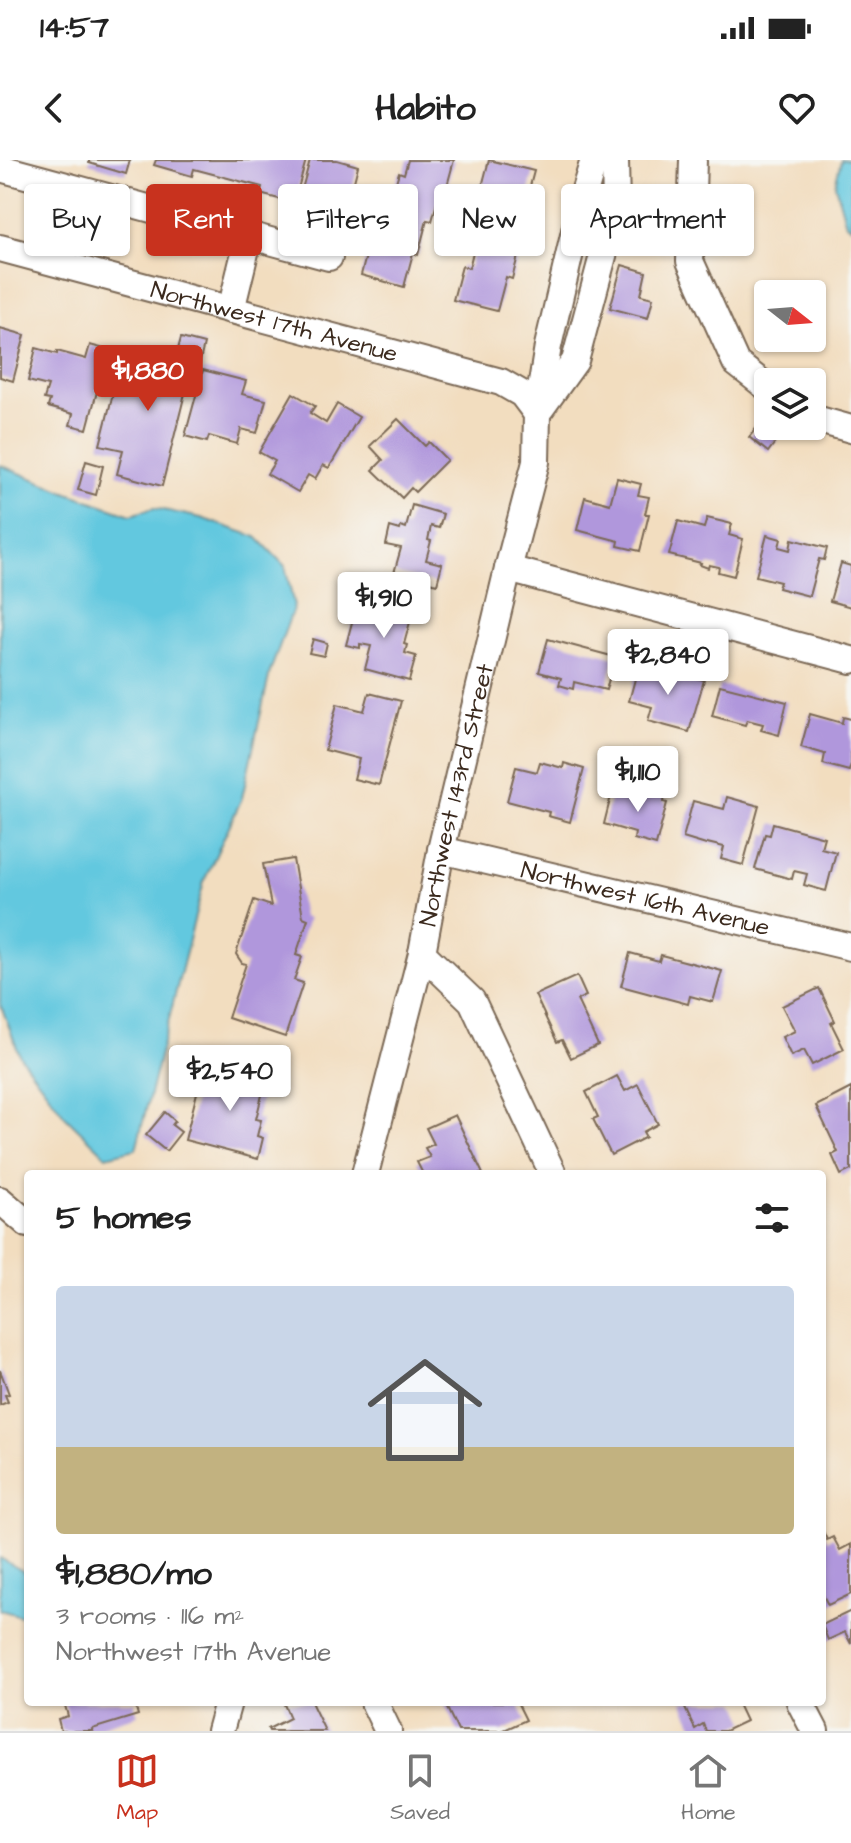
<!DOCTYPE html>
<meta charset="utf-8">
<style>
:root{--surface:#fff;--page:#f6f6f6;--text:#222;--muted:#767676;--line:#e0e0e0;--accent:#c8321e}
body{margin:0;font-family:"Architects Daughter",sans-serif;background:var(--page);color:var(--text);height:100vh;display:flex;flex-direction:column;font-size:30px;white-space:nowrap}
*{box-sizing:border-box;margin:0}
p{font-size:26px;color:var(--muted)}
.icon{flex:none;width:44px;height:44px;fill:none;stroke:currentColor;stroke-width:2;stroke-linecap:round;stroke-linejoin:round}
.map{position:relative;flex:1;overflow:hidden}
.drawer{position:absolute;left:24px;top:1010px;width:802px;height:536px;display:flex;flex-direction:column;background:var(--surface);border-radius:8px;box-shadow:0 2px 6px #0004}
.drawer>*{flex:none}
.guide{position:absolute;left:24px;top:24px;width:804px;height:72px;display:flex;gap:16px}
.needle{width:52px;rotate:107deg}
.fabs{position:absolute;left:754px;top:120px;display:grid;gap:16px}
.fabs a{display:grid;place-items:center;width:72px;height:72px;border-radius:8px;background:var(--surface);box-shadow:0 2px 6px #0004;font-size:40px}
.price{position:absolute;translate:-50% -68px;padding:0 18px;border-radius:8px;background:#fff;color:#222;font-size:26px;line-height:52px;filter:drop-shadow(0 2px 4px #0008)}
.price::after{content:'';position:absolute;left:50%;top:48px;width:24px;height:18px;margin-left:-12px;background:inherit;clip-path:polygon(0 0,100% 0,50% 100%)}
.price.on{background:var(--accent);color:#fff}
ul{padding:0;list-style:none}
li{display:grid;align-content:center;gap:16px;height:424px;padding:0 32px}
li span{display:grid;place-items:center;height:248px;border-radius:8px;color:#555}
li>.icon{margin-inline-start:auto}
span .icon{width:144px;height:144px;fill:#fffc;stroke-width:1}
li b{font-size:34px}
h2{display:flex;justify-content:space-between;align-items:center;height:96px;padding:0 32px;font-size:34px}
.pill{padding:0 28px;border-radius:8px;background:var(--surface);box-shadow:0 2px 6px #0004;font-size:28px;line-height:72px}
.pill.on{background:var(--accent);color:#fff}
.status{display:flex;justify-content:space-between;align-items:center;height:56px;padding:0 40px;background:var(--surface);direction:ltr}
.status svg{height:22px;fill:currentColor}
header{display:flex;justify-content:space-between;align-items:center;height:104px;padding:0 32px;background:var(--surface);font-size:36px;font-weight:700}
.tabs{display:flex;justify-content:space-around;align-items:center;height:112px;border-top:2px solid var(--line);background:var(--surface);font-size:22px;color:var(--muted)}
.tabs a{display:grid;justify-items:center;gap:4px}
.tabs .on{color:var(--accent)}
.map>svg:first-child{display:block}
</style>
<div class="status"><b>14:57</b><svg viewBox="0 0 49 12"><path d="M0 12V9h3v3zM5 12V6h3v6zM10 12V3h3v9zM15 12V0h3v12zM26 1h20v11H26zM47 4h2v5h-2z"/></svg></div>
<header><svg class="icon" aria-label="back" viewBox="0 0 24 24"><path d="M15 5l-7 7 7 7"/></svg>Habito<svg class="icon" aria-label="heart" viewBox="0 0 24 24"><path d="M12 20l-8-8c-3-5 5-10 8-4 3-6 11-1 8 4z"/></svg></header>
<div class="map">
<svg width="851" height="1571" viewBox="0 0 851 1571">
<rect width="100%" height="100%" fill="#f6f6f2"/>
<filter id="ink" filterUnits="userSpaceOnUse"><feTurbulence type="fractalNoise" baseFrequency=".0125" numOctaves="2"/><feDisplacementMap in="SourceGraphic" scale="16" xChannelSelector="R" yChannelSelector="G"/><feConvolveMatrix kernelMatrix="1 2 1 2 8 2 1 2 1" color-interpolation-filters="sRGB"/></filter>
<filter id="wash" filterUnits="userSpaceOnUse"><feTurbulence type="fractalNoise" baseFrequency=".006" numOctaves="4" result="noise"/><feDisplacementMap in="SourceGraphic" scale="32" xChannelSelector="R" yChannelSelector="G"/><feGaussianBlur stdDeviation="1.8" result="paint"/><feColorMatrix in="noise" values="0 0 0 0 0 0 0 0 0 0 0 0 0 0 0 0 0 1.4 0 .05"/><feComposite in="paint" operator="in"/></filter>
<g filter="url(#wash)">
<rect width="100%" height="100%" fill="#f2ddbf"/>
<g fill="#62c8df" stroke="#4e797e" stroke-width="2">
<path d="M841 0H851V67L846 64 835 25Z"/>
<path d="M0 305 68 333 131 355 154 348 201 358 257 377 285 406 294 446 270 512 242 638 204 721 136 989 106 996 65 956 20 896 0 843Z"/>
<path d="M0 1398 28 1414V1458L0 1450Z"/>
</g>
<g id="blocks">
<g fill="#b097dc">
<path d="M89 0H130L126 14 89 3Z"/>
<path d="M156 0H306L294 43 260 34 262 27 194 9 192 16 154 5Z"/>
<path d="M310 0H337L358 6 346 53 328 48 327 54 315 51 317 45 299 40Z"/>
<path d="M408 0H454L446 30 441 28 432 61 427 60 418 95 413 93 404 127 361 115 371 77 375 78 384 45 389 46 399 12 404 14Z"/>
<path d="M489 0 534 11 525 45 531 46 512 119 506 117 497 151 453 140 462 106 469 108 486 40 479 38Z"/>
<path d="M622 105 646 112 641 135 653 138 648 158 610 148Z"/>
<path d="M0 168 25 175 13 221 0 217Z"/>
<path d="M181 178 204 184 198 210 191 209 162 326 117 314 123 290 100 285 123 194 149 200 148 203 159 206 156 217 170 220Z"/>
<path d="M90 185 108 190 87 269 70 265 73 254 48 247 50 240 44 239 48 226 28 221 36 188 57 194V191L86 199Z"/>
<path d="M203 210 246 221 242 234 266 240 257 273 241 269 237 284 209 276 207 282 185 276Z"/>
<path d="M293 233 315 246 310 253 326 263 337 244 359 257 329 308 323 305 315 319 308 315 298 332 267 314 275 301 259 292Z"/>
<path d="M398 259 425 286 429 282 447 300 415 332 411 328 402 338 373 310 383 300 370 286Z"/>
<path d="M759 265 777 280 768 292 749 277Z"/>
<path d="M86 301 103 306 96 335 78 330Z"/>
<path d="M617 318 641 324 638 335 649 337 645 354H649L640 391 618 386 619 381 577 370 585 337 610 344Z"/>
<path d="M412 345 443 354 439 368 431 366 428 380 431 381 426 400 442 404 437 424 394 413 401 388 386 385 390 367 400 370 401 366 406 368Z"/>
<path d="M707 358 732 364 729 375 743 379 734 416 718 412 719 407 709 405 708 408 700 405 701 403 669 395 678 361 704 368Z"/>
<path d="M767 375 781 379 779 387 790 390 792 379 827 388 824 400 819 399 809 436 778 428 780 422 756 416Z"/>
<path d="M841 403 851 406V447L830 441Z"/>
<path d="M389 444 413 451 404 484 407 485 405 493 416 496 409 521 365 509 371 486 360 484V488L346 485 356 447 386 455Z"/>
<path d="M313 479 327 483 324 496 309 493Z"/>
<path d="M548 479 615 497 606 530 574 522 573 529 559 525 561 518 539 512Z"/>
<path d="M638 508 666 516 668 511 704 520 689 572 648 561 652 547 629 541Z"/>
<path d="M720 525 787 542 779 575 761 570 763 564 747 560 745 565 712 556Z"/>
<path d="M369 533 401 541 379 625 354 619 359 599 325 590 337 544 364 551Z"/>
<path d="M810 554 842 563 843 557 851 559V604L849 611 823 604 825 594 801 587Z"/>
<path d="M540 602 563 608 564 603 584 609 570 662 548 656 549 652 507 641 516 607 537 612Z"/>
<path d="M640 627 665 634 664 642 667 643 656 685 634 679 635 673 604 664 612 632 637 638Z"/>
<path d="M727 637 759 646 743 705 721 699 724 687 707 683 706 685 683 678 693 641 724 649Z"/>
<path d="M773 663 824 677 821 688 836 692 826 731 804 725 807 714 794 711 792 719 755 709 765 674 770 675Z"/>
<path d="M293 699 303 757 308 759 296 795 302 797 294 820 303 823 285 877 228 858 246 804 242 803 236 794 254 740 271 746 263 704Z"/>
<path d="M630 793 659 801 661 795 722 811 713 842 690 836 688 844 621 826Z"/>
<path d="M577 816 586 836 577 840 598 885 571 898 562 880 557 882 535 835Z"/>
<path d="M819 828 835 861 831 863 844 889 812 905 804 890 791 896 782 877 795 871 782 846Z"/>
<path d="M236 903 268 911 256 959 261 960 257 976 263 978 258 999 185 980 200 921 229 928Z"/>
<path d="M617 916 625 931 638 924 658 964 643 972 646 977 611 995 593 959 598 957 586 932Z"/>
<path d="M851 928V1010L841 1015 832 995 838 992 816 946Z"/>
<path d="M165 952 175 961 172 965 181 972 166 991 146 975Z"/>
<path d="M455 955 483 1014H423L417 1002 430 997 425 988 434 984 426 968Z"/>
<path d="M0 1210 9 1234 5 1235 8 1242 0 1245Z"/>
<path d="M822 1369 827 1380 833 1377 840 1390 851 1384V1434L828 1445 822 1433Z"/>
<path d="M851 1451V1484L845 1472 828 1480 822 1465Z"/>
<path d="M64 1542H134L138 1555 92 1569 93 1571H61L58 1559 68 1556Z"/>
<path d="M283 1542H311L325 1571H269L268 1569 290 1558Z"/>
<path d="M444 1542H517L526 1560 502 1571H458Z"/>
<path d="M682 1542H737L746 1561 725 1571H706L703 1564 695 1569Z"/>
</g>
</g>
</g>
<g filter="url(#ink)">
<use href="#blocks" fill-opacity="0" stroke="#7b6956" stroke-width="2"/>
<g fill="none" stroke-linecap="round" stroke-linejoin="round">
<defs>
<g id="minor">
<path d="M693 0 690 101 736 203 768 228"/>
<path d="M0 8 329 97"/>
<path id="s1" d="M0 88 501 222 522 234 537 254"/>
<path d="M231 150 249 76"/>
<path d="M541 248 575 201 616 47 615 0"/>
<path d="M812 258 851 269"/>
<path d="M508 409 851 500"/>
<path id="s2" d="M441 690 851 787"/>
<path d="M422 793 472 841 553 1014"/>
<path id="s3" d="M365 1014 422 793 441 690 508 409 536 302 537 254 548 186 584 33 594 0"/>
<path d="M0 1040 28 1064"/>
<path d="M374 1542 388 1571"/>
<path d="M800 1542 815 1571"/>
<path d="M220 1571 228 1542"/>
</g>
</defs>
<use href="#minor" stroke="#7b6956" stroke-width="30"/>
<use href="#minor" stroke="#fff" stroke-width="26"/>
</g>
</g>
<g text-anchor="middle" stroke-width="6" stroke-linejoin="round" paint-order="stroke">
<g font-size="24" fill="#3b2a1e" stroke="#f6f6f2">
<text dy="8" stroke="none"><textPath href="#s1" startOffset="284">Northwest 17th Avenue</textPath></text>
<text dy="8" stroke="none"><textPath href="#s3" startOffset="390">Northwest 143rd Street</textPath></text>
<text dy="8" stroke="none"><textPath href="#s2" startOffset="210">Northwest 16th Avenue</textPath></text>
</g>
</g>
</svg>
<div class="fabs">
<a><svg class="needle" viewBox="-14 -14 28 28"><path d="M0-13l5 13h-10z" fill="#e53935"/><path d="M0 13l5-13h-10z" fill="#767676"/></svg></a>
<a><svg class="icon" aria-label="layers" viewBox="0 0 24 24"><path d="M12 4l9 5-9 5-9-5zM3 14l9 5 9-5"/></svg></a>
</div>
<b class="price on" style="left:148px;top:253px">$1,880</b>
<b class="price" style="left:384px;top:480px">$1,910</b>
<b class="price" style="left:668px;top:537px">$2,840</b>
<b class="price" style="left:638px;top:654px">$1,110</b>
<b class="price" style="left:230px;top:953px">$2,540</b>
<div class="guide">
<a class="pill">Buy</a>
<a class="pill on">Rent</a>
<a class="pill">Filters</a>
<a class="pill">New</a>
<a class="pill">Apartment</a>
</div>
<section class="drawer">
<h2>5 homes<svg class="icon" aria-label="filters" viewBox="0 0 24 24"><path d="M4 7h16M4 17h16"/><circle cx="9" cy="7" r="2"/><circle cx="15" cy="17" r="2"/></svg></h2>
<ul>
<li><span style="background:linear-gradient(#c9d6e8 65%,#c2b280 0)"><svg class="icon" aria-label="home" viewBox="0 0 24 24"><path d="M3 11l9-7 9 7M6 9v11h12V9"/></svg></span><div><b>$1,880/mo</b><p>3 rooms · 116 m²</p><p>Northwest 17th Avenue</p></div></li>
</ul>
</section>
</div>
<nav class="tabs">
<a class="on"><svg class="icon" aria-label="map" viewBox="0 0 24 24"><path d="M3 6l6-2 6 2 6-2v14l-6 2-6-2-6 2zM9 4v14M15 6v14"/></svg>Map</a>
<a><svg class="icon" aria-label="saved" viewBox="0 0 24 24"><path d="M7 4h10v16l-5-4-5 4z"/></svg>Saved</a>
<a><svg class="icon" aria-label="home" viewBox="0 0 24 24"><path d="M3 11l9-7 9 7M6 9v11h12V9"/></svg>Home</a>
</nav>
